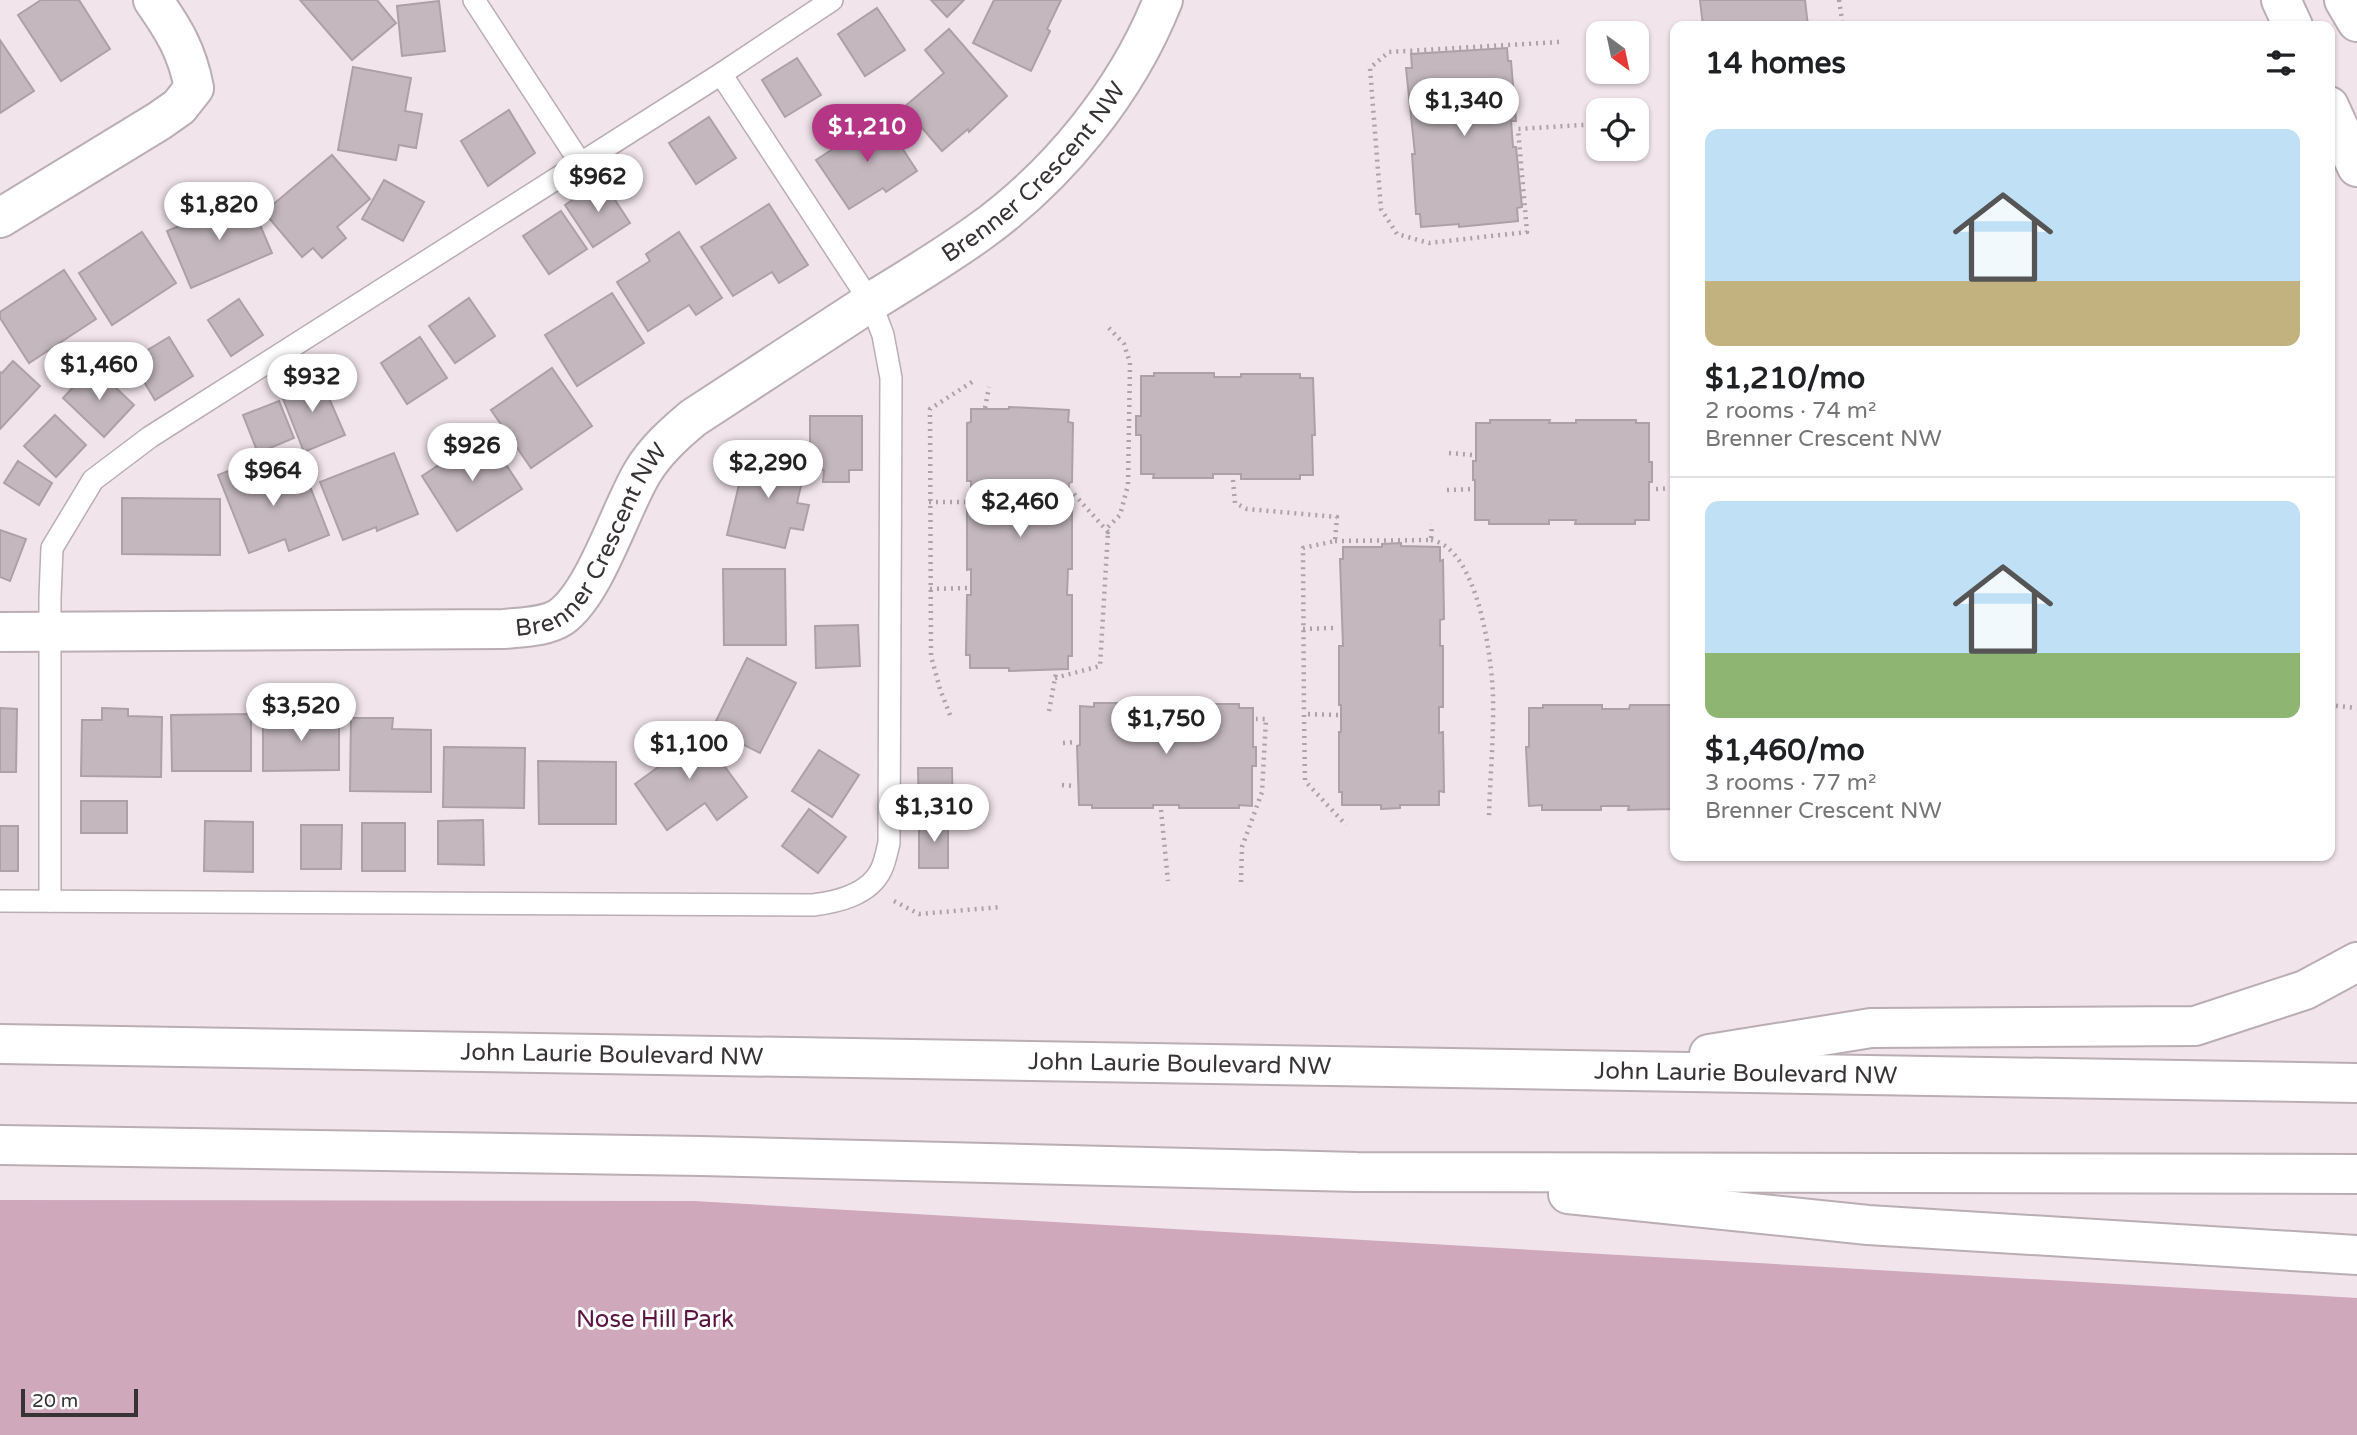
<!DOCTYPE html>
<meta charset="utf-8">
<style>
:root{--surface:#fff;--page:#f2f2f2;--text:#202124;--muted:#757577;--line:#e0e0e0;--accent:#b43684}
body{margin:0;font-family:"Varela Round",sans-serif;background:var(--page);color:var(--text);height:100vh;display:flex;flex-direction:column;font-size:26px;white-space:nowrap}
*{box-sizing:border-box;margin:0}
p{font-size:23px;color:var(--muted)}
.icon{flex:none;width:38px;height:38px;fill:none;stroke:currentColor;stroke-width:2;stroke-linecap:round;stroke-linejoin:round}
.map{position:relative;flex:1;overflow:hidden}
.panel{position:absolute;left:1670px;top:21px;width:665px;height:840px;display:flex;flex-direction:column;background:var(--surface);border-radius:14px;box-shadow:0 2px 5px #0004}
.panel>*{flex:none}
.needle{width:46px;rotate:147deg}
.tools{position:absolute;left:1586px;top:21px;display:grid;gap:14px}
.tools a{display:grid;place-items:center;width:63px;height:63px;border-radius:14px;background:var(--surface);box-shadow:0 2px 5px #0004;font-size:35px}
.scale{position:absolute;left:21px;bottom:18px;width:117px;box-sizing:border-box;padding-left:7px;border:4px solid #373234;border-top:0;font-size:19px;line-height:24px;white-space:nowrap;color:#373234;-webkit-text-stroke:5px #fff;paint-order:stroke}
.price{position:absolute;translate:-50% -60px;padding:0 16px;border-radius:24px;background:#fff;color:#222;font-size:23px;line-height:46px;filter:drop-shadow(0 2px 4px #0008)}
.price::after{content:'';position:absolute;left:50%;top:42px;width:21px;height:16px;margin-left:-10px;background:inherit;clip-path:polygon(0 0,100% 0,50% 100%)}
.price.active{background:var(--accent);color:#fff}
ul{padding:0;list-style:none}
li{display:grid;align-content:center;gap:14px;height:371px;padding:0 35px}
li+li{border-top:2px solid var(--line)}
li span{display:grid;place-items:center;height:217px;border-radius:14px;color:#555}
li>.icon{margin-inline-start:auto}
span .icon{width:126px;height:126px;fill:#fffc;stroke-width:1}
li b{font-size:30px}
h2{display:flex;justify-content:space-between;align-items:center;height:84px;padding:0 35px;font-size:30px}
.map>svg:first-child{display:block}
</style>
<div class="map">
<svg width="2357" height="1435" viewBox="0 0 2357 1435">
<rect width="100%" height="100%" fill="#f1e4eb"/>
<path fill="#cfa8bc" d="M0 1200 694 1201 2357 1298V1435H0Z"/>
<g fill="#c4b8be" stroke="#ada1a6" stroke-width="2">
<path d="M41 0H79L110 49 61 81 18 15Z"/>
<path d="M300 0H377L396 23 352 60Z"/>
<path d="M931 0H964L947 17Z"/>
<path d="M994 0H1061L1047 29 1050 31 1031 71 973 43Z"/>
<path d="M1700 0H1805L1808 26H1703Z"/>
<path d="M439 1 445 51 402 56 397 6Z"/>
<path d="M877 8 905 50 865 76 838 34Z"/>
<path d="M949 29 1007 96 969 132 968 129 942 151 904 107 944 73 925 50Z"/>
<path d="M0 40 34 91 0 113Z"/>
<path d="M1507 48 1508 61H1511L1516 121H1511L1513 147H1516L1522 207 1517 208 1518 221 1459 227V224L1421 227 1420 214H1416L1412 154H1415L1406 68H1412L1411 54Z"/>
<path d="M797 58 821 95 785 117 762 80Z"/>
<path d="M353 67 411 78 405 111 422 114 416 148 399 145 396 160 338 150Z"/>
<path d="M509 110 535 153 488 186 461 141Z"/>
<path d="M709 117 736 158 696 184 669 143Z"/>
<path d="M882 117 917 171 886 192 883 188 849 209 816 160Z"/>
<path d="M332 155 370 199 337 227 346 238 322 258 313 248 302 257 264 212Z"/>
<path d="M384 180 424 202 403 241 362 219Z"/>
<path d="M602 180 630 223 593 247 565 205Z"/>
<path d="M248 197 272 253 191 288 167 231Z"/>
<path d="M769 204 808 265 779 283 772 272 733 296 701 247Z"/>
<path d="M561 211 587 249 549 274 523 236Z"/>
<path d="M142 232 176 283 112 325 79 273Z"/>
<path d="M679 232 722 298 696 315 689 305 648 331 617 282 650 261 646 254Z"/>
<path d="M64 270 96 319 29 363 0 318V312Z"/>
<path d="M612 293 644 343 577 386 545 335Z"/>
<path d="M469 298 495 336 455 363 429 326Z"/>
<path d="M239 299 263 335 231 356 208 320Z"/>
<path d="M169 337 193 376 155 400 131 360Z"/>
<path d="M420 337 447 378 407 404 381 363Z"/>
<path d="M13 361 40 386 0 429V372L2 373Z"/>
<path d="M93 366 134 405 104 437 63 398Z"/>
<path d="M552 368 592 426 531 468 491 410Z"/>
<path d="M1154 373H1214V377H1241V374H1300V378H1313L1315 435H1312L1313 475H1300V479H1241V474H1213V478H1153L1154 474H1141V435H1136V416H1141V376H1154Z"/>
<path d="M319 375 345 435 304 452 280 391Z"/>
<path d="M279 401 294 438 258 453 243 415Z"/>
<path d="M1009 407 1069 410 1068 422 1073 423 1072 482 1069 483 1068 509 1072 508V569H1068L1067 595H1072V656H1068V669L1009 671V668H970V655H966L967 595H971V569L967 570V509H971V481H967V423L971 422V409H1009Z"/>
<path d="M55 415 86 445 56 477 24 446Z"/>
<path d="M810 416H862V470H849V482H823L824 470H810Z"/>
<path d="M1490 420H1550L1549 423H1576V420H1636V423H1649V462H1652V482H1649V520H1635V524H1575L1576 520H1549V524H1489V520H1475V480H1473V461H1476V423H1490Z"/>
<path d="M486 434 522 489 457 531 422 476Z"/>
<path d="M747 451 806 464 797 503 809 505 803 530 790 528 785 548 727 535Z"/>
<path d="M394 453 418 514 377 531 376 527 343 540 320 482Z"/>
<path d="M18 461 52 483 39 505 4 483Z"/>
<path d="M253 461 261 482 302 466 329 535 289 551 285 539 249 553 218 475Z"/>
<path d="M122 498 220 499V555L122 554Z"/>
<path d="M0 530 26 539 10 581 0 577Z"/>
<path d="M1401 543V546L1440 547V561L1443 560 1444 619 1440 620V646H1443V707H1439V733L1443 732 1444 792 1439 791V805H1400V808L1381 809V805H1342V792H1339V732H1341V705H1339V646H1343L1340 559H1343V547H1382V544Z"/>
<path d="M723 569H785L786 645H724Z"/>
<path d="M858 625 860 666 816 668 815 626Z"/>
<path d="M747 658 796 683 760 753 712 729Z"/>
<path d="M1094 703H1152L1153 708 1179 707V704H1239V708H1253V747H1256V766H1252V806L1239 805V808H1179V805H1153V808H1092V805H1079L1077 746 1080 745V706L1094 707Z"/>
<path d="M1543 705H1602V709H1629L1630 705H1675V809L1628 810 1629 806H1601V810H1542V805L1529 806 1526 747H1529V708H1543Z"/>
<path d="M0 708 17 709 16 772H0Z"/>
<path d="M102 708 128 709V716L162 717 161 777 81 776 82 720H102Z"/>
<path d="M251 714V771H172L171 715Z"/>
<path d="M263 715H339V770L263 771Z"/>
<path d="M351 718H393L392 729 431 730V792L350 791Z"/>
<path d="M695 726 747 797 717 820 705 803 667 830 635 784 661 765 655 755Z"/>
<path d="M444 747 525 748 524 808 443 807Z"/>
<path d="M819 750 859 775 832 817 792 791Z"/>
<path d="M538 761 616 762V824H539Z"/>
<path d="M918 768H952L953 812 919 813Z"/>
<rect x="81" y="801" width="46" height="32"/>
<path d="M809 809 846 837 818 873 782 846Z"/>
<path d="M483 820 484 865 438 864V821Z"/>
<path d="M205 821 253 822V872L204 871Z"/>
<rect x="919" y="821" width="29" height="47"/>
<rect x="362" y="823" width="43" height="48"/>
<path d="M301 825H342L341 869H301Z"/>
<rect x="0" y="826" width="18" height="45"/>
</g>
<g fill="none" stroke-linecap="round" stroke-linejoin="round">
<defs>
<g id="service">
<path d="M474 0 581 164"/>
<path d="M0 901 813 905C837 902 869 895 881 870 885 862 887 851 889 843L891 378 883 335 871 303 721 74"/>
<path d="M50 901V597L52 548 93 480 150 437 721 74 832 0"/>
</g>
<g id="minor">
<path d="M0 218 159 121 179 107 194 88C187 51 174 30 153 0"/>
<path id="s1" d="M0 632 504 629C522 627 546 627 561 617 595 593 620 510 642 473 655 451 674 434 693 418 751 380 808 343 866 305 903 282 942 259 978 233 1058 176 1127 91 1163 0"/>
</g>
<g id="primary">
<path d="M2281 0 2293 26"/>
<path d="M2344 0 2357 22"/>
<path d="M2329 106 2357 167"/>
<path id="s2" d="M0 1044 2357 1083"/>
<path d="M1709 1054 1871 1028 2195 1026 2305 990 2357 962"/>
<path d="M0 1145 701 1156 1357 1172 2357 1174"/>
<path d="M1568 1194 1868 1225 2357 1255"/>
</g>
</defs>
<use href="#service" stroke="#baadb3" stroke-width="24"/>
<use href="#minor" stroke="#baadb3" stroke-width="42"/>
<use href="#primary" stroke="#baadb3" stroke-width="42"/>
<g stroke="#aca2a7" stroke-width="4.5" stroke-dasharray="2 5" stroke-linecap="butt">
<path d="M1839 0 1843 26"/>
<path d="M1559 42 1389 52 1370 68 1381 209 1397 234 1429 243 1527 232 1518 129 1598 124"/>
<path d="M985 408 989 387"/>
<path d="M1449 453 1473 455"/>
<path d="M1233 480 1235 503 1247 509 1337 517 1335 541 1303 548 1304 714"/>
<path d="M1656 489 1675 488"/>
<path d="M1447 490 1473 489"/>
<path d="M1074 494 1108 532V527L1120 515 1128 485 1130 363 1124 344 1108 327"/>
<path d="M929 502H968"/>
<path d="M1431 540C1478 548 1492 658 1493 697 1494 737 1490 777 1489 816"/>
<path d="M1335 541 1431 540 1432 524"/>
<path d="M930 589 968 588"/>
<path d="M1303 629 1335 628"/>
<path d="M1055 678 1100 666 1108 532"/>
<path d="M2329 705 2357 708"/>
<path d="M1049 711 1056 673"/>
<path d="M950 715 940 689 931 656 930 409 975 380"/>
<path d="M1338 715 1304 714 1305 781 1346 825"/>
<path d="M1063 743 1075 742"/>
<path d="M1062 785 1075 786"/>
<path d="M1161 810 1168 881"/>
<path d="M1241 882 1242 847 1262 792 1266 719H1256"/>
<path d="M894 901 919 914 1001 907"/>
</g>
<use href="#service" stroke="#fff" stroke-width="21"/>
<use href="#minor" stroke="#fff" stroke-width="38"/>
<use href="#primary" stroke="#fff" stroke-width="38"/>
</g>
<g text-anchor="middle" stroke-width="6" stroke-linejoin="round" paint-order="stroke">
<g font-size="24" fill="#373234" stroke="#fff">
<text dy="8" stroke="none"><textPath href="#s1" startOffset="1227">Brenner Crescent NW</textPath></text>
<text dy="8" stroke="none"><textPath href="#s1" startOffset="639">Brenner Crescent NW</textPath></text>
<text dy="8" stroke="none"><textPath href="#s2" startOffset="612">John Laurie Boulevard NW</textPath></text>
<text dy="8" stroke="none"><textPath href="#s2" startOffset="1180">John Laurie Boulevard NW</textPath></text>
<text dy="8" stroke="none"><textPath href="#s2" startOffset="1746">John Laurie Boulevard NW</textPath></text>
</g>
<g font-size="24" fill="#5a1440" stroke="#fff">
<text x="655" y="1327">Nose Hill Park</text>
</g>
</g>
</svg>
<div class="tools">
<a><svg class="needle" viewBox="-14 -14 28 28"><path d="M0-13l5 13h-10z" fill="#e53935"/><path d="M0 13l5-13h-10z" fill="#757577"/></svg></a>
<a><svg class="icon" aria-label="locate" viewBox="0 0 24 24"><circle cx="12" cy="12" r="6"/><path d="M12 2v4M12 18v4M2 12h4M18 12h4"/></svg></a>
</div>
<div class="scale">20 m</div>
<b class="price" style="left:1464px;top:138px">$1,340</b>
<b class="price active" style="left:867px;top:164px">$1,210</b>
<b class="price" style="left:598px;top:214px">$962</b>
<b class="price" style="left:219px;top:242px">$1,820</b>
<b class="price" style="left:99px;top:402px">$1,460</b>
<b class="price" style="left:312px;top:414px">$932</b>
<b class="price" style="left:472px;top:483px">$926</b>
<b class="price" style="left:768px;top:500px">$2,290</b>
<b class="price" style="left:273px;top:508px">$964</b>
<b class="price" style="left:1020px;top:539px">$2,460</b>
<b class="price" style="left:301px;top:743px">$3,520</b>
<b class="price" style="left:1166px;top:756px">$1,750</b>
<b class="price" style="left:689px;top:781px">$1,100</b>
<b class="price" style="left:934px;top:844px">$1,310</b>
<section class="panel">
<h2>14 homes<svg class="icon" aria-label="filters" viewBox="0 0 24 24"><path d="M4 7h16M4 17h16"/><circle cx="9" cy="7" r="2"/><circle cx="15" cy="17" r="2"/></svg></h2>
<ul>
<li><span style="background:linear-gradient(#bfe0f5 70%,#c2b280 0)"><svg class="icon" aria-label="home" viewBox="0 0 24 24"><path d="M3 11l9-7 9 7M6 9v11h12V9"/></svg></span><div><b>$1,210/mo</b><p>2 rooms · 74 m²</p><p>Brenner Crescent NW</p></div></li>
<li><span style="background:linear-gradient(#bfe0f5 70%,#8fb573 0)"><svg class="icon" aria-label="home" viewBox="0 0 24 24"><path d="M3 11l9-7 9 7M6 9v11h12V9"/></svg></span><div><b>$1,460/mo</b><p>3 rooms · 77 m²</p><p>Brenner Crescent NW</p></div></li>
</ul>
</section>
</div>
